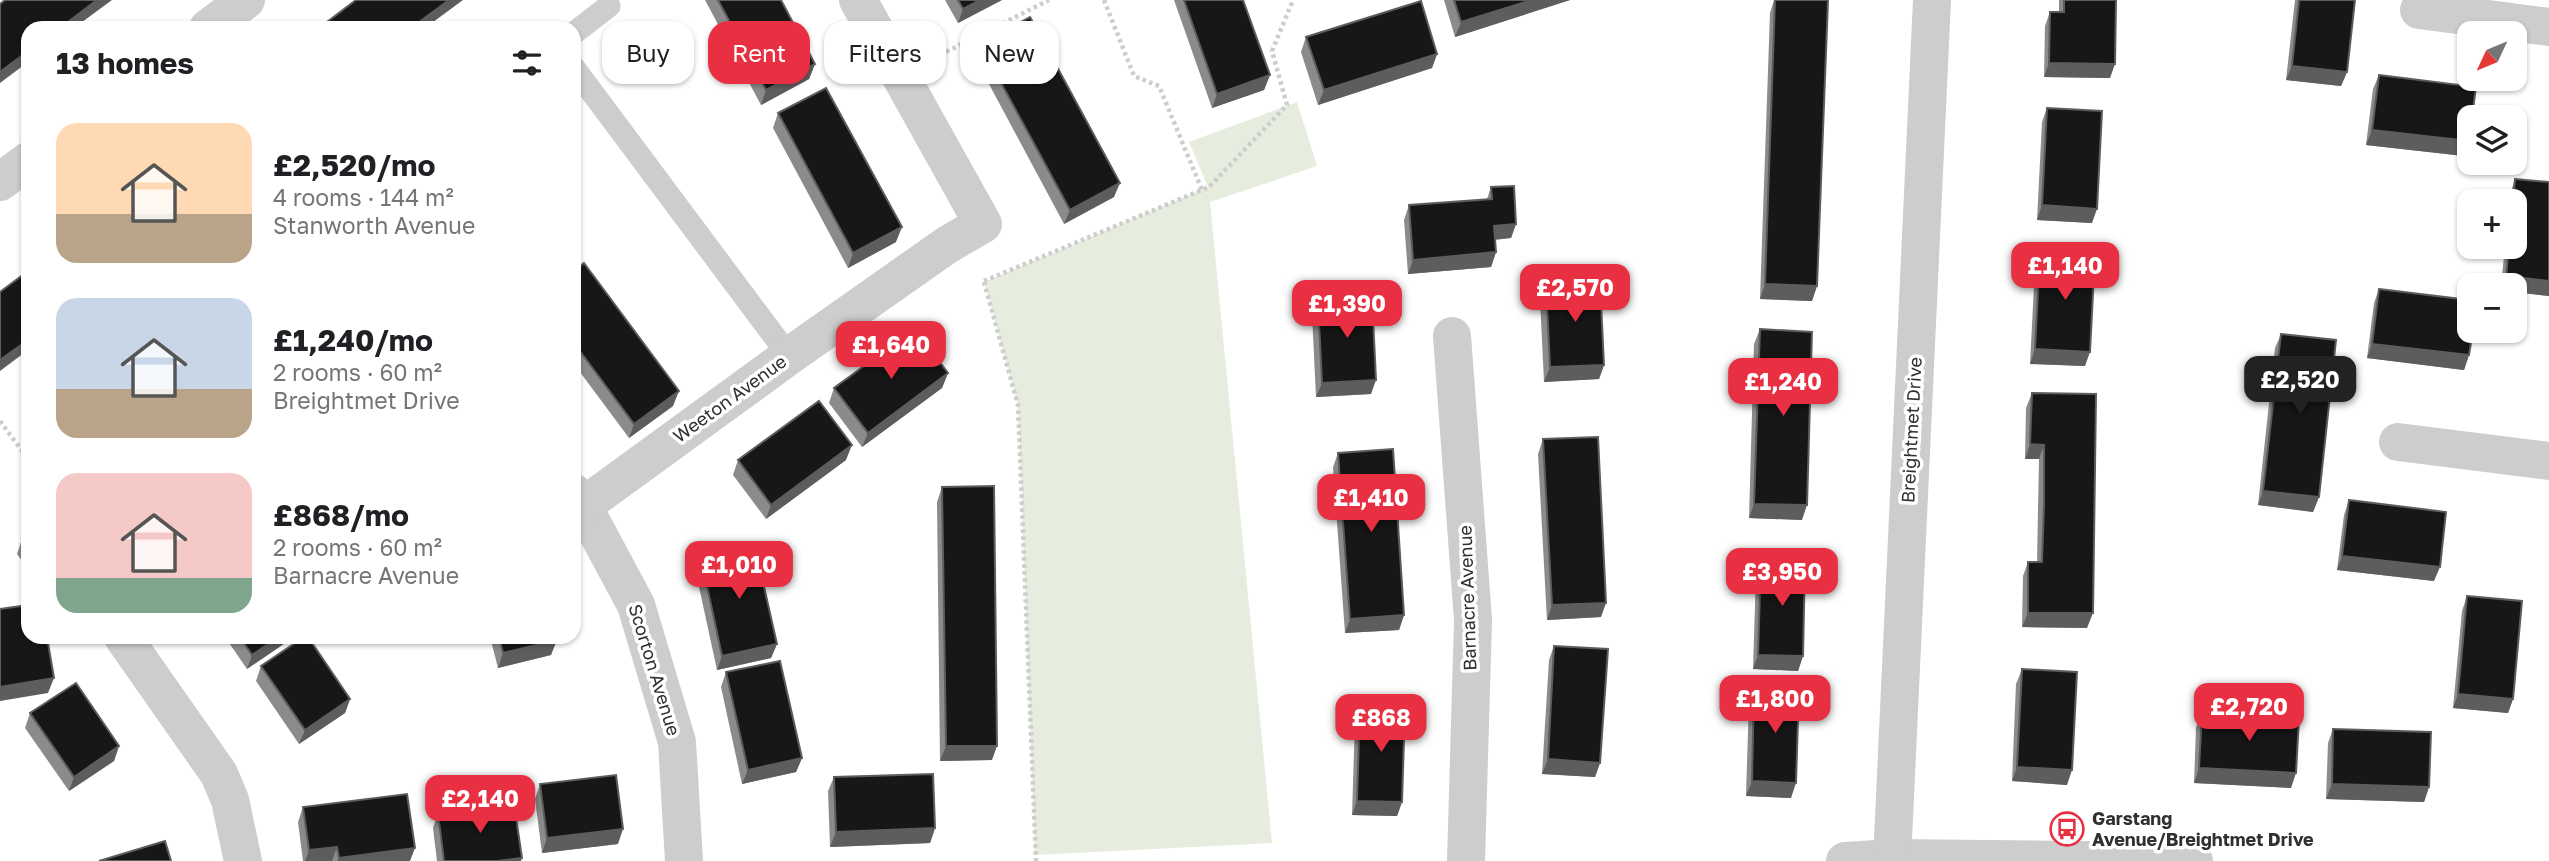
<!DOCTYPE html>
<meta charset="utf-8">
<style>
:root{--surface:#fff;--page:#f6f6f6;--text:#202124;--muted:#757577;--accent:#e93042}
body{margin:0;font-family:"Golos Text",sans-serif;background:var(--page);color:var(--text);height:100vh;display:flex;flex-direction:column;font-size:26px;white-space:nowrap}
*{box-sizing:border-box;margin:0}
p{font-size:23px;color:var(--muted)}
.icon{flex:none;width:38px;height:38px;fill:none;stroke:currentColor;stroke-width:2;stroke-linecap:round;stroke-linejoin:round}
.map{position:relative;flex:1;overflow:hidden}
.side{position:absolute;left:21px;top:21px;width:560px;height:623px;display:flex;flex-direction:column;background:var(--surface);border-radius:21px;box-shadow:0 2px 5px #0004}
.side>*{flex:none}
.hud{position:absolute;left:602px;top:21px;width:665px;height:63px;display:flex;gap:14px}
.needle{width:46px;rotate:226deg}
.controls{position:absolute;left:2457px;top:21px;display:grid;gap:14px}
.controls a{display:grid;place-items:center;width:70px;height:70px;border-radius:14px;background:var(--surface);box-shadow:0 2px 5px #0004;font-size:35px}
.price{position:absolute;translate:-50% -60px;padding:0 16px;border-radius:14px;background:var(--accent);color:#fff;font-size:23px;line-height:46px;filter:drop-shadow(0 2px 4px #0008)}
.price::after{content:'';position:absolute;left:50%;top:42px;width:21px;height:16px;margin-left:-10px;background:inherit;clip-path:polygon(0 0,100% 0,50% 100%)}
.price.active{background:#222;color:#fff}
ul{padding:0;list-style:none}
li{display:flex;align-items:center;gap:21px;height:175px;padding:0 35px}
li span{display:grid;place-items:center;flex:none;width:196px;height:140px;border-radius:21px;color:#555}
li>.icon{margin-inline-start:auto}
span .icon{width:84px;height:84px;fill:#fffc;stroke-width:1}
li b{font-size:30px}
h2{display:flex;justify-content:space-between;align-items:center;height:84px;padding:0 35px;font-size:30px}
.tag{padding:0 24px;border-radius:21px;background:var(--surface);box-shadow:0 2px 5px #0004;font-size:24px;line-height:63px}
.tag.active{background:var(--accent);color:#fff}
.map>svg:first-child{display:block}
</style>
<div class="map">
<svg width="2549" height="861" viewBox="0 0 2549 861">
<rect width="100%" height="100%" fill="#fff"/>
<path fill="#e7edde" d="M1297 102 1317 166 1210 202 1272 843 1035 855 1018 405 984 282 1208 187 1189 142Z"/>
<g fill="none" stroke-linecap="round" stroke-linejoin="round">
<g stroke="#cdcdcd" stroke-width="4.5" stroke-dasharray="3.5 3.5" stroke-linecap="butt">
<path d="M1104 0 1134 76 1159 86 1202 190"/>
<path d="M940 55 1049 0"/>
<path d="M984 281 1209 187 1287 105 1272 51 1293 0"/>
<path d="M984 282 1018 405 1036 861"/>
<path d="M0 421 25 455 28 453"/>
</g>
<g stroke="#cdcdcd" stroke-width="23">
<path d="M574 33 609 6"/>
<path d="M574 68 789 356"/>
</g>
<g stroke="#cdcdcd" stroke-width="38">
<path d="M2419 10 2549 27"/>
<path d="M208 28 246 0"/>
<path d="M0 182 28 161"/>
<path d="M1452 336 1473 620 1466 861"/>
<path d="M2398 442 2549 461"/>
<path d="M574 493 583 506 636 605 677 742 684 861"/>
<path d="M583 506 789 356 947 245 983 224 858 0"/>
<path d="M123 637 219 774 230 800 243 861"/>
<path d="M1845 861 1892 858 2194 861"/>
<path d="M1892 861 1932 0"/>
</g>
</g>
<g fill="#8b8b8b">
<path d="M705 0H781L815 64 809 79 761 105Z"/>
<path d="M945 0H1002L958 23Z"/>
<path d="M1174 0H1243L1270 75 1264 90 1212 108Z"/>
<path d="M1444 0H1570L1455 37Z"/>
<path d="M1774 0 1817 286 1812 301 1760 299 1770 13Z"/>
<path d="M2059 0H2116L2110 78 2044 77 2045 26 2050 12H2059Z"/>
<path d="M2295 0H2355L2347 72 2341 86 2286 80Z"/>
<path d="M1306 37 1437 54 1432 68 1318 105 1301 52Z"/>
<path d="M980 44 1114 197 1064 224 975 58Z"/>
<path d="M2379 75 2469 141 2464 156 2366 145 2373 89Z"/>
<path d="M2047 108 2092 223 2037 220 2042 122Z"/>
<path d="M778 113 896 242 848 268 773 128Z"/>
<path d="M2515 179 2549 182V296L2515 292V285H2501L2505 247H2515V201H2509L2510 194Z"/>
<path d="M1491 187 1516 224 1511 238 1495 240 1496 252 1491 267 1408 274 1404 220 1409 205 1487 199Z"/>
<path d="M2040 251 2085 366 2030 364 2035 266Z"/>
<path d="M574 271 673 406 629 438 574 364Z"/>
<path d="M1546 284 1604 365 1599 379 1544 382 1540 299Z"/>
<path d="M2379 289 2469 355 2464 370 2367 358 2374 303Z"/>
<path d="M1318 300 1371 394 1316 397 1312 314Z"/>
<path d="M1760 329 1802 520 1749 518 1754 344Z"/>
<path d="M2281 334 2319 497 2313 512 2258 505 2275 348Z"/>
<path d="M948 373 942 388 862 447 829 403 834 388Z"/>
<path d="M2032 393 2087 628 2022 627 2023 576 2028 562H2037L2039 459H2025L2026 408Z"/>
<path d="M1543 439 1601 617 1547 620 1538 454Z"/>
<path d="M1338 453 1404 615 1399 630 1345 633 1333 467Z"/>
<path d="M738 460H846L766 519 733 475Z"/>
<path d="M942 487 992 760 940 761 937 502Z"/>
<path d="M2349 500 2434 581 2337 570 2344 515Z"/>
<path d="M28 535V569L17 554 22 539Z"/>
<path d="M701 558 777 644 771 658 717 670 696 573Z"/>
<path d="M1761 559 1803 656 1798 671 1753 669 1756 574Z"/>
<path d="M2467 596 2513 699 2508 713 2453 708 2462 611Z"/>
<path d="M225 637H292L291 639 247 669Z"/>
<path d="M490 637H556L551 655 498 668Z"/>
<path d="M1554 646 1600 763 1595 777 1542 774 1549 660Z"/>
<path d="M261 666 350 699 345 713 299 744 256 681Z"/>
<path d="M2022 669 2067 785 2012 781 2016 684Z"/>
<path d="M726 672 802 758 796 772 742 784 721 687Z"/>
<path d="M1754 687 1791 798 1746 796 1749 701Z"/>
<path d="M1360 705 1402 802 1397 816 1352 815 1355 720Z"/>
<path d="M30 713 119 746 114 761 69 791 25 728Z"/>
<path d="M2202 713 2291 788 2194 783 2196 728Z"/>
<path d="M2333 729 2429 787 2424 802 2326 799 2328 743Z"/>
<path d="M834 777 935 828 930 843 830 847 828 791Z"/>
<path d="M540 784 618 844 542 853 535 799Z"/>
<path d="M303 807 410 861H303L298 822Z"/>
<path d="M438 813 521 861H437L433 828Z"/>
</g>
<g fill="#5d5d5d">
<path d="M97 0H112L74 28H60Z"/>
<path d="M449 0H463L425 28H411Z"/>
<path d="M980 0H1002L958 23 963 9Z"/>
<path d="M1532 0H1570L1455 37 1461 22Z"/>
<path d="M28 51V62L0 83V72Z"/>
<path d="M1437 54 1432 68 1318 105 1324 90Z"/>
<path d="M2049 63 2115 64 2110 78 2044 77Z"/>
<path d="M815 64 809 79 761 105 766 90Z"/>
<path d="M2292 66 2347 72 2341 86 2286 80Z"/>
<path d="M1270 75 1264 90 1212 108 1217 94Z"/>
<path d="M2372 130 2469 141 2464 156 2366 145Z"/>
<path d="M1120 183 1114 197 1064 224 1070 210Z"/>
<path d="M2042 205 2097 209 2092 223 2037 220Z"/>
<path d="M1516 224 1511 238 1488 240 1494 226Z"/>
<path d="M902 227 896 242 848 268 853 253Z"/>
<path d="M1496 252 1491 267 1408 274 1413 260Z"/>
<path d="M2506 276 2549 281V296L2515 292V285H2503Z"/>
<path d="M1765 284 1817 286 1812 301 1760 299Z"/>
<path d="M28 340V350L0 371V360Z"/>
<path d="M2372 344 2469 355 2464 370 2367 358Z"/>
<path d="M2035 349 2090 352 2085 366 2030 364Z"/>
<path d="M1604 365 1599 379 1544 382 1550 367Z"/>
<path d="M948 373 942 388 862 447 868 433Z"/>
<path d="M1376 380 1371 394 1316 397 1322 383Z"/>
<path d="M679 391 673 406 629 438 634 424Z"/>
<path d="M2030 444 2044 445 2039 459H2025Z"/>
<path d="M852 445 846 460 766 519 771 505Z"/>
<path d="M2263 491 2319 497 2313 512 2258 505Z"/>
<path d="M1754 504 1807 505 1802 520 1749 518Z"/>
<path d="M2342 556 2440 567 2434 581 2337 570Z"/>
<path d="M1606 603 1601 617 1547 620 1552 605Z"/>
<path d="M2028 613H2093L2087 628 2022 627Z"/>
<path d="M1404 615 1399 630 1345 633 1350 619Z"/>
<path d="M278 637H292L291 639 247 669 252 655Z"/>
<path d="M557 640 551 655 498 668 503 653Z"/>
<path d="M777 644 771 658 717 670 722 656Z"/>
<path d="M1758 655 1803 656 1798 671 1753 669Z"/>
<path d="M54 678 48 693 0 701V687Z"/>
<path d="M2458 694 2513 699 2508 713 2453 708Z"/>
<path d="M350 699 345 713 299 744 305 730Z"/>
<path d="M119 746 114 761 69 791 74 777Z"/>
<path d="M946 746H997L992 760 940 761Z"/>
<path d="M802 758 796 772 742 784 748 770Z"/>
<path d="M1548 759 1600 763 1595 777 1542 774Z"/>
<path d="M2017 767 2072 770 2067 785 2012 781Z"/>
<path d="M2199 768 2296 773 2291 788 2194 783Z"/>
<path d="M1752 781 1796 783 1791 798 1746 796Z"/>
<path d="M2332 784 2429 787 2424 802 2326 799Z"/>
<path d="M1357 801 1402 802 1397 816 1352 815Z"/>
<path d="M935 828 930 843 830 847 836 832Z"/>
<path d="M623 829 618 844 542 853 547 838Z"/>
<path d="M337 847 332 861H305L309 850Z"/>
<path d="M415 848 410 861H337L339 858Z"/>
<path d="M522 858 521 861H497Z"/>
</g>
<g fill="#171717" stroke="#5d5d5d" stroke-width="2">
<path d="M5 0H97L60 28H28V51L0 72V4Z"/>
<path d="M356 0H449L411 28H319Z"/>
<path d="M718 0H781L815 64 766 90Z"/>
<path d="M958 0H980L963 9Z"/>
<path d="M1184 0H1243L1270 75 1217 94Z"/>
<path d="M1454 0H1532L1461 22Z"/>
<path d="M1775 0H1828L1817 286 1765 284Z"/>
<path d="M2064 0H2116L2115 64 2049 63 2050 12H2064Z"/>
<path d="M2299 0H2355L2347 72 2292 66Z"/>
<path d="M1421 1 1437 54 1324 90 1306 37Z"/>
<path d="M1030 17 1120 183 1070 210 980 44Z"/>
<path d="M2379 75 2476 87 2472 117H2469V141L2372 130Z"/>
<path d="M826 88 902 227 853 253 778 113Z"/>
<path d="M2047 108 2102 111 2097 209 2042 205Z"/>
<path d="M2515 179 2549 182V281L2506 276 2509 247H2515V201H2513Z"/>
<path d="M1514 186 1516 224 1494 226 1496 252 1413 260 1409 205 1492 199 1491 187Z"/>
<path d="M2040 251 2095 254 2090 352 2035 349Z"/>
<path d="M584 263 679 391 634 424 574 343V271Z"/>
<path d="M28 271V340L0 360V292Z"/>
<path d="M1600 282 1604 365 1550 367 1546 284Z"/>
<path d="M2379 289 2469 300V331H2473L2469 355 2372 344Z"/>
<path d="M1372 297 1376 380 1322 383 1318 300Z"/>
<path d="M915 329 948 373 868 433 834 388Z"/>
<path d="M1760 329 1812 332 1807 505 1754 504Z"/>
<path d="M2281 334 2336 340 2319 497 2263 491Z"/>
<path d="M2032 393 2096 394 2093 613H2028V562H2042L2044 504V445L2030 444Z"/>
<path d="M819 401 852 445 771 505 738 460Z"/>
<path d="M1598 437 1606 603 1552 605 1543 439Z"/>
<path d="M1393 449 1404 615 1350 619 1338 453Z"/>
<path d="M994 486 997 746H946L942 487Z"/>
<path d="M2349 500 2446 512 2440 567 2342 556Z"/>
<path d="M28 535V547L22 539Z"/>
<path d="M755 547 777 644 722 656 701 558Z"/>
<path d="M1761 559 1805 561 1803 656 1758 655Z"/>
<path d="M2467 596 2522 601 2513 699 2458 694Z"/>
<path d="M28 605V637H47L54 678 0 687V609Z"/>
<path d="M240 637H278L252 655Z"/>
<path d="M304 637H308L350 699 305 730 261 666Z"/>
<path d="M499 637H556L557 640 503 653Z"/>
<path d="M1554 646 1608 649 1600 763 1548 759Z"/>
<path d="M780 661 802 758 748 770 726 672Z"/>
<path d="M2022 669 2077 672 2072 770 2017 767Z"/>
<path d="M76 683 119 746 74 777 30 713Z"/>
<path d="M1754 687 1799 688 1796 783 1752 781Z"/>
<path d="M1360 705 1405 707 1402 802 1357 801Z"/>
<path d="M2202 713 2299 718 2296 773 2199 768Z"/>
<path d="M2333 729 2431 732 2429 787 2332 784Z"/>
<path d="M933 774 935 828 836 832 834 777Z"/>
<path d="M616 775 623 829 547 838 540 784Z"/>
<path d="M407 794 415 848 339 858 337 847 309 850 303 807Z"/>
<path d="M514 804 522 858 497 861H444L438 813Z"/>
<path d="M165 841 171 861H99Z"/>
</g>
<defs>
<symbol id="bus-ring" viewBox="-11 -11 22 22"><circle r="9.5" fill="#fff" stroke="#e93042" stroke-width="1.5"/><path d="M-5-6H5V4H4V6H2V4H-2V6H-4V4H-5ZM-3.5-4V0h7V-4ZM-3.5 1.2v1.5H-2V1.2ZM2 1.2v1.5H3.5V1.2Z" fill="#e93042"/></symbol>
</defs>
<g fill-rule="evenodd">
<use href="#bus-ring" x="2048" y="810" width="38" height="38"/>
</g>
<g text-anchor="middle" stroke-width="7" stroke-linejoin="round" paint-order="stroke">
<g font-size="18" fill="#303030" stroke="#fff">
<text transform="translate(730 399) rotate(-36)" y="6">Weeton Avenue</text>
<text transform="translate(1912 430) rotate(-87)" y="6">Breightmet Drive</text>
<text transform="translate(1468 598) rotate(-92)" y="6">Barnacre Avenue</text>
<text transform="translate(654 670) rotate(73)" y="6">Scorton Avenue</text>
</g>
<g font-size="18" font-weight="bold" fill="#303030" stroke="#fff" text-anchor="start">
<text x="2092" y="825">Garstang<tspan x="2092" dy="21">Avenue/Breightmet Drive</tspan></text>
</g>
</g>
</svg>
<div class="controls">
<a><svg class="needle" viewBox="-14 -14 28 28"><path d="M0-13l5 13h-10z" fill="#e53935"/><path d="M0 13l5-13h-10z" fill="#757577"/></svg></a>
<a><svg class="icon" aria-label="layers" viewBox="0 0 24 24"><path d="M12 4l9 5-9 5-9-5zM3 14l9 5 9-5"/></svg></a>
<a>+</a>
<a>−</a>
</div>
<b class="price" style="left:2065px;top:302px">£1,140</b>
<b class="price" style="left:1575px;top:324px">£2,570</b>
<b class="price" style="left:1347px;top:340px">£1,390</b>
<b class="price" style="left:891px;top:381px">£1,640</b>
<b class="price active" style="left:2300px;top:416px">£2,520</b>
<b class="price" style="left:1783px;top:418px">£1,240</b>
<b class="price" style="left:1371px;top:534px">£1,410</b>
<b class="price" style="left:739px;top:601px">£1,010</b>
<b class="price" style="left:1782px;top:608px">£3,950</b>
<b class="price" style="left:1775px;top:735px">£1,800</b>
<b class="price" style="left:2249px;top:743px">£2,720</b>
<b class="price" style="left:1381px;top:754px">£868</b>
<b class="price" style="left:480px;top:835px">£2,140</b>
<div class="hud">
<a class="tag">Buy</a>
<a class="tag active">Rent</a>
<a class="tag">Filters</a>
<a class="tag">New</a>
</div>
<section class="side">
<h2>13 homes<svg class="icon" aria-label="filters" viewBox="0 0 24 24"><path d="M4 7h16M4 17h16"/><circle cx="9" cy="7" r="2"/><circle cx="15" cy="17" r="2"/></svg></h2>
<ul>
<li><span style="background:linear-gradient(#ffd9b3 65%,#b9a48a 0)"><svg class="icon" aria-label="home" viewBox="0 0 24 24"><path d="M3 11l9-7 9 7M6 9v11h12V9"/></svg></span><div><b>£2,520/mo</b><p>4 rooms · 144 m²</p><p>Stanworth Avenue</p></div></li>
<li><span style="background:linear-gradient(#c9d6e8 65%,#b9a48a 0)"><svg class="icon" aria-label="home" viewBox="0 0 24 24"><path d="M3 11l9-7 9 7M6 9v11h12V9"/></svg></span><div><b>£1,240/mo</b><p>2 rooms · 60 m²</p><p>Breightmet Drive</p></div></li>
<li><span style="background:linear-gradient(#f6c9c9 75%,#7fa58c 0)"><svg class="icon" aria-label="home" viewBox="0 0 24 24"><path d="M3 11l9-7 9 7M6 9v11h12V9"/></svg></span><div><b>£868/mo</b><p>2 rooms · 60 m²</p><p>Barnacre Avenue</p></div></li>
</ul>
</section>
</div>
